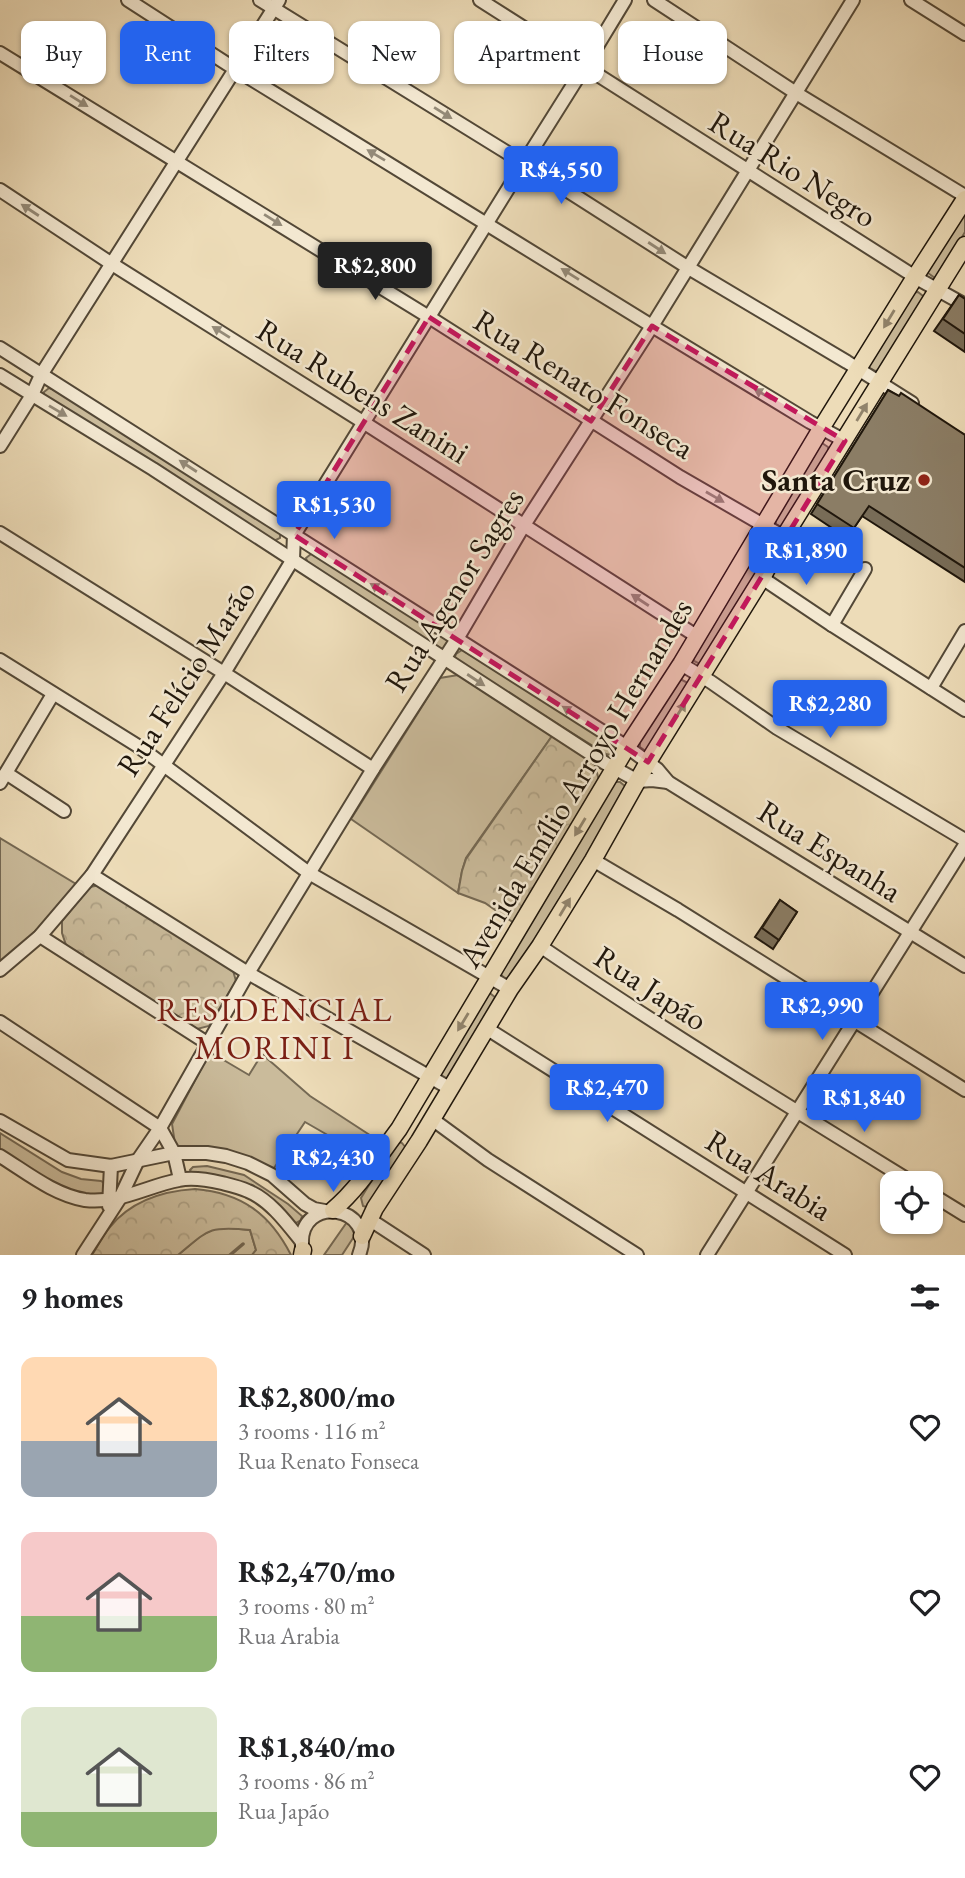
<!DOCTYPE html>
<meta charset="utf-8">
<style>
:root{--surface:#fff;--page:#f2f2f2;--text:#202124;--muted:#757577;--accent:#2563eb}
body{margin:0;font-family:"EB Garamond",serif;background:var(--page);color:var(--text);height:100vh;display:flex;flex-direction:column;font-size:26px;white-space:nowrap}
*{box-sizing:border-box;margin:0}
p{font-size:23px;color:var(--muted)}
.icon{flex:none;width:38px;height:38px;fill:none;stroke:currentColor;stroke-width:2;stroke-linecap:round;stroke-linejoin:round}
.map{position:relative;height:1255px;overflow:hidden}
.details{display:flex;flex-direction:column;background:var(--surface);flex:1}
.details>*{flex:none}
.hud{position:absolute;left:21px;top:21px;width:924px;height:63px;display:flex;gap:14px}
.controls{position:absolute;left:880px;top:1171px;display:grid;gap:14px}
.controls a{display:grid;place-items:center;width:63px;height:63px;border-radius:14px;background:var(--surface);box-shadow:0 2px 5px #0004;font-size:35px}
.price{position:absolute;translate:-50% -60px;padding:0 16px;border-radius:7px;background:var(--accent);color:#fff;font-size:23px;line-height:46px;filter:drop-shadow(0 2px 4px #0008)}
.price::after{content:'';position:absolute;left:50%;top:42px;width:21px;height:16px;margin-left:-10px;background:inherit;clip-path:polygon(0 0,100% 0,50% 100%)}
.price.on{background:#222;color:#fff}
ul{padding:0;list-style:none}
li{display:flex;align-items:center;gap:21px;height:175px;padding:0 21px}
li span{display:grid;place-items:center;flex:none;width:196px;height:140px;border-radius:14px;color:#555}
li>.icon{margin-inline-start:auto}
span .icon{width:84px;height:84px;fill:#fffc;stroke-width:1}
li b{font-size:30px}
h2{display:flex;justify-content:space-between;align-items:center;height:84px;padding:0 21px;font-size:30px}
.tag{padding:0 24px;border-radius:14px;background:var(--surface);box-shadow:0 2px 5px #0004;font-size:24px;line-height:63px}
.tag.on{background:var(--accent);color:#fff}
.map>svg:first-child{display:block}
</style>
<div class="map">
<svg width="965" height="1255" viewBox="0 0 965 1255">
<defs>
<pattern id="forest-crowns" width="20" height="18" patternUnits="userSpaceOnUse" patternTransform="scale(1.75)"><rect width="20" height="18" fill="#cabb9b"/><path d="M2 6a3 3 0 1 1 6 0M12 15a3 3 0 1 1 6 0" fill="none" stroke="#ada084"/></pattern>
</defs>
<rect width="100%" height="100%" fill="#eddcb8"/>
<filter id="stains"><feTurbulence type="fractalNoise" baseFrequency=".00286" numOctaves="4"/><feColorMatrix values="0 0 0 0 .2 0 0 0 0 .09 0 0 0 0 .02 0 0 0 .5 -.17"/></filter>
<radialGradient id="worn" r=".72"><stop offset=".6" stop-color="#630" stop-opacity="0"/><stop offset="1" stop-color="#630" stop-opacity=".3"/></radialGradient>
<g fill="#cabb9b" stroke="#756954" stroke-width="2">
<path d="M965 212V232L939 276 935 278 928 273V269Z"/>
<path d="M918 292 923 296V302L880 370 875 371 869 368V363L910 293Z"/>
<path d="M49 388 52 389 160 455 280 532V538L274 541 44 396V392Z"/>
<path d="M822 443 828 447 829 454 782 528 776 524 775 516 817 446Z"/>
<path d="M764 542 770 545 771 553 700 664 694 661 693 655 757 546Z"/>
<path d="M311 554H314L449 641 443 650 308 564 306 558Z"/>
<path d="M462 650 613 744 615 746V753L611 755 606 754 458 662 455 657 456 654Z"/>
<path d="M458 675 552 736 466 858 462 871 458 893 351 819 440 678Z"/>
<path d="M680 679 688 683 647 752 640 747V740Z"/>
<path d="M616 782H620L626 787 589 858 510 979 504 978 500 973 613 784Z"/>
<path d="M0 838 76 884 36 932 0 962Z"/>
<path d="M487 994H491L496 998 450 1078H443L440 1074Z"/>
<path d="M210 1052 249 1075 262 1054 310 1096 382 1143 371 1160 305 1122 268 1177 248 1166 187 1156 175 1144 172 1124Z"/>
<path d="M0 1133 62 1172 81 1179 101 1181 104 1183 105 1192 103 1194C65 1199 31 1170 0 1150Z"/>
<path d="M399 1142 402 1143 406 1148 370 1208 363 1206 361 1198 393 1146Z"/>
<path d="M207 1166 244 1175 288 1204 302 1216 301 1220 294 1224 279 1208 192 1174 190 1170 193 1167Z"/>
<path d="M347 1222 357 1232 342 1255H324Z"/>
<path d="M218 1227 250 1230 256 1250 252 1255H178L202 1235Z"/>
</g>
<g fill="url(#forest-crowns)" stroke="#756954" stroke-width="2">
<path d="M552 736 595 764 599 781 514 923 485 903 458 893 462 871 466 859Z"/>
<path d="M100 885 232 967 236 981 209 1026 197 1029 66 945 62 933V921L90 887Z"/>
<path d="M195 1189C242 1193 270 1214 291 1255H252L256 1250 250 1230C209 1226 209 1229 178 1255H92C98 1246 103 1235 110 1227 131 1201 163 1191 195 1189Z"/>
</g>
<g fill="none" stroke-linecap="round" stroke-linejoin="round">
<path stroke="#716550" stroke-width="3.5" d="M230 1255 243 1244"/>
<defs>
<g id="minor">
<path d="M128 0 235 69 652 326 810 422 845 441"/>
<path d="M260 0 524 163 687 267 847 362 912 403"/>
<path d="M480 0 920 280 965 305"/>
<path d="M654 0 796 93 965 196"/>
<path d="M911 0 965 34"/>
<path d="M0 53 429 317 680 477 784 537"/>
<path d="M0 190 112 264 363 422 698 637"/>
<path d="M0 348 627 747 657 769 668 782 965 966"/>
<path d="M0 375 153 469 605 763 638 781 652 780 668 782"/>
<path d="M0 446 32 395 41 375 279 0"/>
<path d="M0 533 224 673 373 769"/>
<path d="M762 578 832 625 965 710"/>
<path d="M832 625 865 569"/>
<path d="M0 660 138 746 309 873 510 989"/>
<path d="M681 664 711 682 777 728 965 840"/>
<path d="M931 688 965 631"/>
<path d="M6 773 64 811"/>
<path d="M0 783 53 694"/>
<path d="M593 860 678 910 965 1090"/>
<path d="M92 875 248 973 451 1089"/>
<path d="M40 936 207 1043"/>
<path d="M540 946C662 1029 788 1106 913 1183"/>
<path d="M0 970 40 936 92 875 224 673 293 559 294 535 524 163 585 66 625 0"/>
<path d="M0 1022 160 1128 174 1153 180 1179"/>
<path d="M486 1028 845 1255"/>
<path d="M432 1119 488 1160 637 1255"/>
<path d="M0 1121 68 1160 111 1166 174 1153H207L226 1156 248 1163 272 1175 305 1204 314 1209 325 1211"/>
<path d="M0 1156C26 1172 54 1195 85 1200 119 1204 147 1186 179 1180 192 1177 209 1180 222 1183 230 1185 239 1187 248 1191 270 1200 287 1223 302 1242"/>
<path d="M931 1194 965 1215"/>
<path d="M109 1206 111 1166"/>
<path d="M369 1219 424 1255"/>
<path d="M302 1246C298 1193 379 1205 359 1255"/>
<path d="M83 1255 120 1198 138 1160 160 1128 248 973 373 769 457 639 524 525 652 326 853 0"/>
<path d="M707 1255 965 845"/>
</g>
<g id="major">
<path d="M333 1210C359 1188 378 1157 399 1129L627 747 681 664 822 427 915 277 965 199"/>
<path d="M362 1236 375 1208 419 1141 510 989 540 946 593 860 648 762 762 578 784 537 965 245"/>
<path d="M302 1255 303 1250"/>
</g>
</defs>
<use href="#minor" stroke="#534837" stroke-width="16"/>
<use href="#major" stroke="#20170c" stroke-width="19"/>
<use href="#minor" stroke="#f3e8d1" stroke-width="12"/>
<use href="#major" stroke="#eddcb8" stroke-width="16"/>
</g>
<g fill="#786c57" stroke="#20170c" stroke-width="2">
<path d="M959 295 965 299V352L934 331Z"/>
<path d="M888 390 965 435V582L862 516 847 538 811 514Z"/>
<path d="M780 900 797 912 773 949 755 937Z"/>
</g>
<g fill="#8b7d65" stroke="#20170c" stroke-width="2">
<path d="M959 295 965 299V334L943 319Z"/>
<path d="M888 390 899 396 901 393 965 435V568L869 506 854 528 817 504Z"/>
<path d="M780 900 797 912 779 940 762 928Z"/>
</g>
<defs><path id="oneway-solid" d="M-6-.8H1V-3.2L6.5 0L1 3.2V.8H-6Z" transform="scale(1.75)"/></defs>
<g fill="#948a78">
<use href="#oneway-solid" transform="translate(79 101) rotate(32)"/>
<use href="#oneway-solid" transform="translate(443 113) rotate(32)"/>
<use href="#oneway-solid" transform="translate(376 155) rotate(-149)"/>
<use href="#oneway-solid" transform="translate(30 210) rotate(-147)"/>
<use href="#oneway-solid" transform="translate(273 220) rotate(32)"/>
<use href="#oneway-solid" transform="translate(657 248) rotate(33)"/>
<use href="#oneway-solid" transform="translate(570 274) rotate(-148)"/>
<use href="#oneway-solid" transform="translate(221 332) rotate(-148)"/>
<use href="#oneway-solid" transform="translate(763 394) rotate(-149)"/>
<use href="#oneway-solid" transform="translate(58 411) rotate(31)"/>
<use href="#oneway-solid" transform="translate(188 466) rotate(-147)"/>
<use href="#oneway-solid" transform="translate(715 497) rotate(30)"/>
<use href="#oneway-solid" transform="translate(379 589) rotate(-148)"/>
<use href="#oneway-solid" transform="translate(640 600) rotate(-147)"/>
<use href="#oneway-solid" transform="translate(476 680) rotate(33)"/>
<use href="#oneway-solid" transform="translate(571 712) rotate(-147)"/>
</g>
<g fill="#91836b">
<use href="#oneway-solid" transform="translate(889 319) rotate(121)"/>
<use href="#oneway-solid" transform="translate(862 412) rotate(-59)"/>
<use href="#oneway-solid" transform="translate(680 711) rotate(-58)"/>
<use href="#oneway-solid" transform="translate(580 827) rotate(121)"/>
<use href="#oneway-solid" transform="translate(565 907) rotate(-59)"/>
<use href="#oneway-solid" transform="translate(463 1022) rotate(121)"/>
</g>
<path fill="#c2185b" fill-opacity="0.2" stroke="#c2185b" stroke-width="5" stroke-dasharray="14 9" stroke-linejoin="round" d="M429 317 591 421 652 326 845 441 648 762 294 535Z"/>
<circle fill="#8f2418" stroke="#f3e8d1" stroke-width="2.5" cx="924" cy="480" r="7"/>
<g text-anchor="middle" stroke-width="5" stroke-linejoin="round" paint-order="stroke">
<g font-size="32" fill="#20170c" stroke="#f3e8d1">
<text transform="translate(793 169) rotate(32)" y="11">Rua Rio Negro</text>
<text transform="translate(584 384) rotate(32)" y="11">Rua Renato Fonseca</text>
<text transform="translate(363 391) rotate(32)" y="11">Rua Rubens Zanini</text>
<text transform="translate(454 590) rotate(-58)" y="11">Rua Agenor Sagres</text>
<text transform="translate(186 678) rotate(-57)" y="11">Rua Felício Marão</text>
<text transform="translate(575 783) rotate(-59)" y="11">Avenida Emílio Arroyo Hernandes</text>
<text transform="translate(830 851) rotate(32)" y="11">Rua Espanha</text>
<text transform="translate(651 988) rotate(33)" y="11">Rua Japão</text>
<text transform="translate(769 1175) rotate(32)" y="11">Rua Arabia</text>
</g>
<g font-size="32" font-weight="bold" fill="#20170c" stroke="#f3e8d1" text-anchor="end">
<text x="910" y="491">Santa Cruz</text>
</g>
<g font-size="33" letter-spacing="2" fill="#7a1f14" stroke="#f3e8d1">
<text x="275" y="1021">RESIDENCIAL<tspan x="275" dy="38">MORINI I</tspan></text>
</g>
</g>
<rect width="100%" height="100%" filter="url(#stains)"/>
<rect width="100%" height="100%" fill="url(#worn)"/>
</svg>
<div class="controls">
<a><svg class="icon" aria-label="locate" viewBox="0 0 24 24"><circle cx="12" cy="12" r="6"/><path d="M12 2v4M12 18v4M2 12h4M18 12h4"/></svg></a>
</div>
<b class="price" style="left:561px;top:206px">R$4,550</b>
<b class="price on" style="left:375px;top:302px">R$2,800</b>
<b class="price" style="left:334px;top:541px">R$1,530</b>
<b class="price" style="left:806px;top:587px">R$1,890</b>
<b class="price" style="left:830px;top:740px">R$2,280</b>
<b class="price" style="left:822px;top:1042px">R$2,990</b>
<b class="price" style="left:607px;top:1124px">R$2,470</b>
<b class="price" style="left:864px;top:1134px">R$1,840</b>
<b class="price" style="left:333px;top:1194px">R$2,430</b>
<div class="hud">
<a class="tag">Buy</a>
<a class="tag on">Rent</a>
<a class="tag">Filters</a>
<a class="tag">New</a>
<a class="tag">Apartment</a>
<a class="tag">House</a>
</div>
</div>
<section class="details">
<h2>9 homes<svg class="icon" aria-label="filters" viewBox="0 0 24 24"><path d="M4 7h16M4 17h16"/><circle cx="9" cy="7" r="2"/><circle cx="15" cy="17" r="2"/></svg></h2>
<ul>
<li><span style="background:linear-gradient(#ffd9b3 60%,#9aa5b1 0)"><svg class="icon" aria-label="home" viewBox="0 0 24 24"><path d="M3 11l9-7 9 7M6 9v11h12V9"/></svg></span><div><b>R$2,800/mo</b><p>3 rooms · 116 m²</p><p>Rua Renato Fonseca</p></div><svg class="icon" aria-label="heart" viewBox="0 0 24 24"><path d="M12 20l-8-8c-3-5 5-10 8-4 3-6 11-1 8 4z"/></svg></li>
<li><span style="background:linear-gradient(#f6c9c9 60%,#8fb573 0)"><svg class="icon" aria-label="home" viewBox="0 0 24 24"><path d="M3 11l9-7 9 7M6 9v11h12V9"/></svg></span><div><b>R$2,470/mo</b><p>3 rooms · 80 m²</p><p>Rua Arabia</p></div><svg class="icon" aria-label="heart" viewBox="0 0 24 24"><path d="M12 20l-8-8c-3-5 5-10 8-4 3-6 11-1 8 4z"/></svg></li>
<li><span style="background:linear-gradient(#dfe7d0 75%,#8fb573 0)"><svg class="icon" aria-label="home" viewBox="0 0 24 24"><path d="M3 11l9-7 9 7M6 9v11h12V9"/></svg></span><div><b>R$1,840/mo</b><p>3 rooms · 86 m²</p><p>Rua Japão</p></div><svg class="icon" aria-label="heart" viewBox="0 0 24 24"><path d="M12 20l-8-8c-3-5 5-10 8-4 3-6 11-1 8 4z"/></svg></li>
</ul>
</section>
